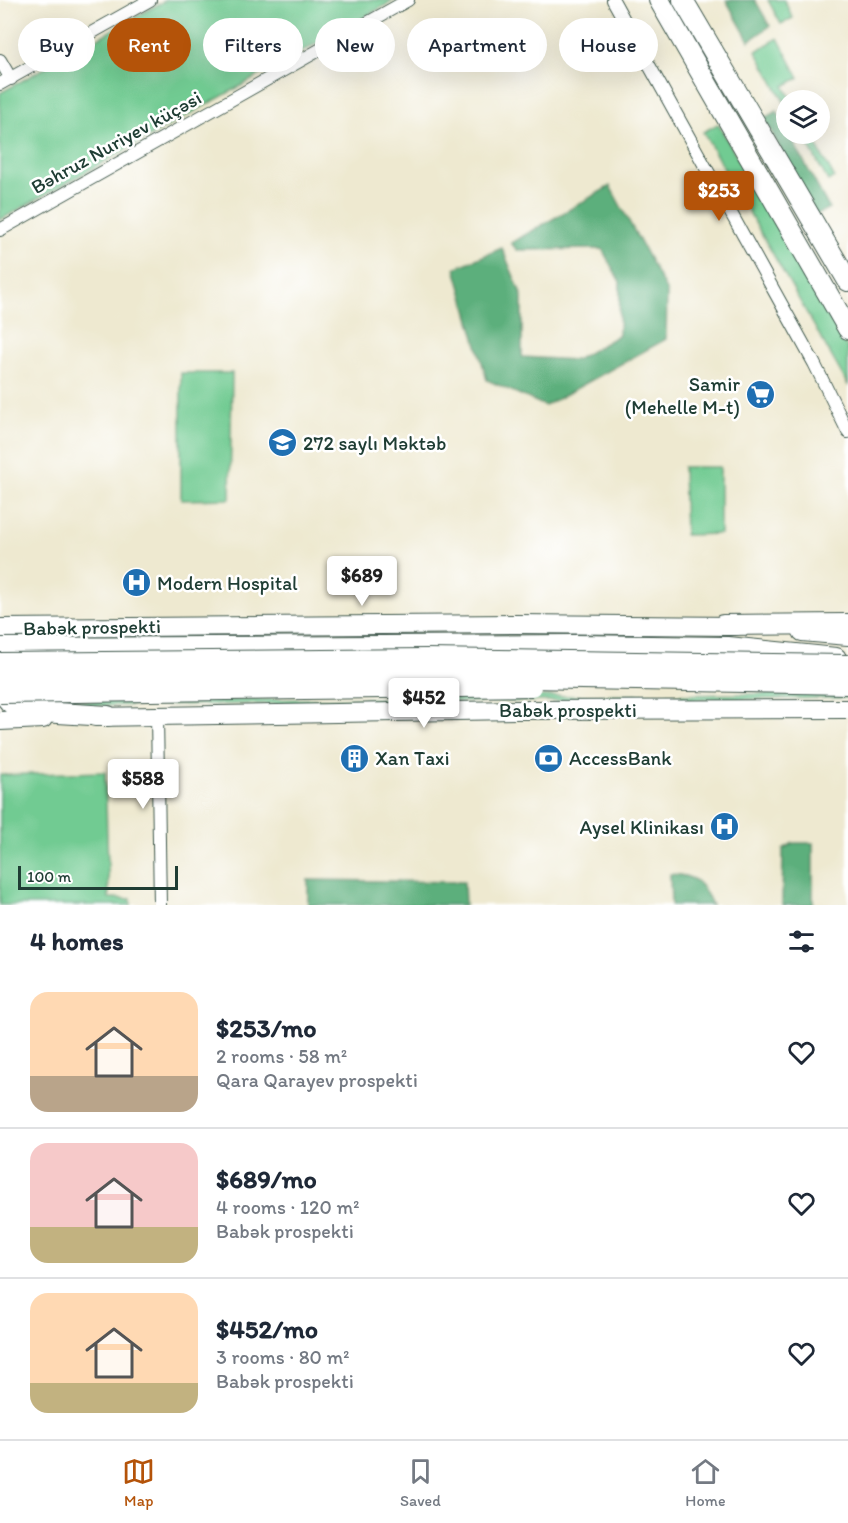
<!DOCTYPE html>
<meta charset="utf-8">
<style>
:root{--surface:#fff;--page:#f2f2f3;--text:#1f2937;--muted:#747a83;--line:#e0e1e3;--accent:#b45309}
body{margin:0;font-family:Itim,sans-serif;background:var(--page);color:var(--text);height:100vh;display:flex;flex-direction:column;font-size:22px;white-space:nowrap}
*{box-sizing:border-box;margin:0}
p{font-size:20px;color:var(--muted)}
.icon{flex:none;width:33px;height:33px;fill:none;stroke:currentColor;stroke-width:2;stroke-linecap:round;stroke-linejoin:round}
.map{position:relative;height:905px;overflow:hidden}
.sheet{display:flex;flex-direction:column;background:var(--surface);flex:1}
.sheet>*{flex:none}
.banner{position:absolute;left:18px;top:18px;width:813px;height:54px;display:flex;gap:12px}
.fabs{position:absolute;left:776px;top:90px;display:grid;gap:12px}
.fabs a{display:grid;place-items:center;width:54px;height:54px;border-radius:50%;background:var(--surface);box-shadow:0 6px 24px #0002;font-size:30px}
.scale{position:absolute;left:18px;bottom:15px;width:160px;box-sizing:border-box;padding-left:6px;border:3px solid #1f3d34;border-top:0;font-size:16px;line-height:21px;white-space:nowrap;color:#1f3d34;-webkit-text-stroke:4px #fff;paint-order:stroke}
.price{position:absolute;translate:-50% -51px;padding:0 14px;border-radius:6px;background:#fff;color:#222;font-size:20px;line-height:39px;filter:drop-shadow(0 2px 3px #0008)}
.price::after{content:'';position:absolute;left:50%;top:36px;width:18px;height:14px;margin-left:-9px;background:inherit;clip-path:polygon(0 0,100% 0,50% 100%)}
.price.active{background:var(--accent);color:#fff}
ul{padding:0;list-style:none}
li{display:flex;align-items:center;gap:18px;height:150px;padding:0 30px}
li+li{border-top:2px solid var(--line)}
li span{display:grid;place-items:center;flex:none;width:168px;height:120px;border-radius:18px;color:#555}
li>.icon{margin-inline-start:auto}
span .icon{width:72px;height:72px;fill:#fffc;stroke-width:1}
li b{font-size:26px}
h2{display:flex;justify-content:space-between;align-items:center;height:72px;padding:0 30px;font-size:26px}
.pill{padding:0 21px;border-radius:27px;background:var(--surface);box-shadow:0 6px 24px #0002;font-size:21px;line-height:54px}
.pill.active{background:var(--accent);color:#fff}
.dock{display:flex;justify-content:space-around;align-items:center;height:84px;border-top:2px solid var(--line);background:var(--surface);font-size:16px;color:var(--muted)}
.dock a{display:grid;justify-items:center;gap:3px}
.dock .active{color:var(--accent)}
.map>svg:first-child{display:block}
</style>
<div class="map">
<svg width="848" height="905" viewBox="0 0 848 905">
<rect width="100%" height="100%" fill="#fff"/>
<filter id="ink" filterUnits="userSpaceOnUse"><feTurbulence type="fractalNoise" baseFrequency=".0167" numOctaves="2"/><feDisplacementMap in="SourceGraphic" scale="12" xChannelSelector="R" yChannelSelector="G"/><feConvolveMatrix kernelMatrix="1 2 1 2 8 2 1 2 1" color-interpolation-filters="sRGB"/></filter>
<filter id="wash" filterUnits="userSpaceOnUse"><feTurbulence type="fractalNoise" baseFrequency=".008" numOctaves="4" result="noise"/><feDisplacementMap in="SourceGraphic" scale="24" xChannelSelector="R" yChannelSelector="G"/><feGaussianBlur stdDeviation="1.35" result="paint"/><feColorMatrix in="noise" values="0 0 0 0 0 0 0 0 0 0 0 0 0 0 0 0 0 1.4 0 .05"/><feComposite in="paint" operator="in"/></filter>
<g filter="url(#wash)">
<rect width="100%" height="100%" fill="#eee9d0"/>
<g fill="#71cb92" stroke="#488463" stroke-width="1.5">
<path d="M166 0H395L0 220V93Z"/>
<path d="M768 0H784L793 18 781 24Z"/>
<path d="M778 38 799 78 784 86 792 100H786V105L756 51Z"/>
<path d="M718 124 848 349V385L703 132Z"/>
<path d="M802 134H810L834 177 828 181Z"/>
<path d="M181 373H232L230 499 181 500Z"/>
<path d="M683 467H720V534L685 535Z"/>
<path d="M848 693V698L75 706 18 702Z"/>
<path d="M105 772 109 898 131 899V905H0V775Z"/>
</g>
<g fill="#5caf7c" stroke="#3e7658" stroke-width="1.5">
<path d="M726 0H755L770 26 749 41Z"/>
<path d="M777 111 786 128V134H789L829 208 816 215 764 118Z"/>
<path d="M610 186 667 292 666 339 545 406 487 380 455 268 502 248 522 296V357L576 360 619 335 620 282 602 249 517 250 511 243Z"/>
<path d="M793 843H813V905H782L783 849Z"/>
<path d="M670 874C695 875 702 882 712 905H671Z"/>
<path d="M308 880 464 882 465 905H308Z"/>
</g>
</g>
<g filter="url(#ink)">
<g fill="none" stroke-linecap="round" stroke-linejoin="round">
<defs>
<g id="street">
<path d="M613 0 814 363 848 432"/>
<path d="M0 60 11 79"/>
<path d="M0 84 150 0"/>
<path d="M0 230 408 0"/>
<path d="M157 715 160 905"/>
</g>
<g id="secondary">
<path d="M0 628 517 624 736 626"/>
<path d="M802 632 848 636"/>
<path d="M95 717 516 710 848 709"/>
<path d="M0 721 43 719"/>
</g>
<g id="primary">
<path d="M659 0 848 329"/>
<path d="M683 0 848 281"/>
<path d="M723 625 848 624"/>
<path d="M0 648 574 645 728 647 836 658"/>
<path d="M0 678C2 695 8 705 24 711L108 716"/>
</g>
</defs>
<use href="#street" stroke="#3e574b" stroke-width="14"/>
<use href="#secondary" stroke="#3e574b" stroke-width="20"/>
<use href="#primary" stroke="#3e574b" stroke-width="22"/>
<use href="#street" stroke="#fff" stroke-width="12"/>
<use href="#secondary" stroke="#fff" stroke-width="18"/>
<use href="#primary" stroke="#fff" stroke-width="20"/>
<defs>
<path id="secondary-bridge" d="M0 694 532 687"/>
<g id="primary-bridge">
<path d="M0 663 426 659 848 665"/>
<path d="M0 680 428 676 848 684"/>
</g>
</defs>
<use href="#secondary-bridge" stroke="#3e574b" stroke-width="20" stroke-linecap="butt"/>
<use href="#primary-bridge" stroke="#3e574b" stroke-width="22" stroke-linecap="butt"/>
<use href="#secondary-bridge" stroke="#fff" stroke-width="18"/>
<use href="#primary-bridge" stroke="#fff" stroke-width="20"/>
</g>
</g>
<defs>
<symbol id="supermarket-disc" viewBox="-11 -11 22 22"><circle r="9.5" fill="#1f6fb2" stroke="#fff"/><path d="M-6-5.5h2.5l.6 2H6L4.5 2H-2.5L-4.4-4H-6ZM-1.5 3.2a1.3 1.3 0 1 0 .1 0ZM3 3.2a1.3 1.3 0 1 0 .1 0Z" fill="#fff"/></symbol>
<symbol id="school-disc" viewBox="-11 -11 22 22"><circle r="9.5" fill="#1f6fb2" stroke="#fff"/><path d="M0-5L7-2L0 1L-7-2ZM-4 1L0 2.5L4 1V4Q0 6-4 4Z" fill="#fff"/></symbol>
<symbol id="hospital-disc" viewBox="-11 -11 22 22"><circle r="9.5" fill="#1f6fb2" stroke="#fff"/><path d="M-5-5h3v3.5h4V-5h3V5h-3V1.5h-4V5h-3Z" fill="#fff"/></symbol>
<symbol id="building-disc" viewBox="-11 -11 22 22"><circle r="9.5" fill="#1f6fb2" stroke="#fff"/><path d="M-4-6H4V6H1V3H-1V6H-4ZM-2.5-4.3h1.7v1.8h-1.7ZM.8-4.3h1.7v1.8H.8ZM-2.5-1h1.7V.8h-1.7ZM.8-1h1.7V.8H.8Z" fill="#fff"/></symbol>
<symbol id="bank-disc" viewBox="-11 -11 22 22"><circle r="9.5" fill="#1f6fb2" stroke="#fff"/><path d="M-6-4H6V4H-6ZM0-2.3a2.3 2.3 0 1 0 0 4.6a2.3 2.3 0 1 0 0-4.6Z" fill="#fff"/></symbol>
</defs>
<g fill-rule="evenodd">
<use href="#supermarket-disc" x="744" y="378" width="33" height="33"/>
<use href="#school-disc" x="266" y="426" width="33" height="33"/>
<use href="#hospital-disc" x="120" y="566" width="33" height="33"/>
<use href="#building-disc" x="338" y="742" width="33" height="33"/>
<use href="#bank-disc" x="532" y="742" width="33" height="33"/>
<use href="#hospital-disc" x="708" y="810" width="33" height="33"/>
</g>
<g text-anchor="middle" stroke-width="5" stroke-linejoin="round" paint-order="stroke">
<g font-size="20" fill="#1f3d34" stroke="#fff">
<text transform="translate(116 142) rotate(-29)" y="7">Bəhruz Nuriyev küçəsi</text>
<text transform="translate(92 627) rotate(-1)" y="7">Babək prospekti</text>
<text x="568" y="717">Babək prospekti</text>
</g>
<g font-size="20" fill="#1f3d34" stroke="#fff" text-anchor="start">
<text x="740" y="391" text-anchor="end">Samir<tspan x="740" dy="23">(Mehelle M-t)</tspan></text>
<text x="303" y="450">272 saylı Məktəb</text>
<text x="157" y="590">Modern Hospital</text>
<text x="375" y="765">Xan Taxi</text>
<text x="569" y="765">AccessBank</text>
<text x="704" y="834" text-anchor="end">Aysel Klinikası</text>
</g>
</g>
</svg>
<div class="fabs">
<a><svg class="icon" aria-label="layers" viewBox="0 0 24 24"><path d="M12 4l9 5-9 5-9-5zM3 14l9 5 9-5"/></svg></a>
</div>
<div class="scale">100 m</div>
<b class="price active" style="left:719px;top:222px">$253</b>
<b class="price" style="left:362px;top:607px">$689</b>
<b class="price" style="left:424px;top:729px">$452</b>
<b class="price" style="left:143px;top:810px">$588</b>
<div class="banner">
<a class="pill">Buy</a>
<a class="pill active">Rent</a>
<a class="pill">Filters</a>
<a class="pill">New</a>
<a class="pill">Apartment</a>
<a class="pill">House</a>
</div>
</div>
<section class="sheet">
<h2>4 homes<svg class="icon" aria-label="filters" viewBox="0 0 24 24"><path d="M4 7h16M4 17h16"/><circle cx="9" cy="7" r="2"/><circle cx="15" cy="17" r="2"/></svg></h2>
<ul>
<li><span style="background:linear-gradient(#ffd9b3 70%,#b9a48a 0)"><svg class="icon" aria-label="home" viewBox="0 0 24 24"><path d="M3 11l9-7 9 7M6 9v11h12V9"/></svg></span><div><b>$253/mo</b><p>2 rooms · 58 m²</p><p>Qara Qarayev prospekti</p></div><svg class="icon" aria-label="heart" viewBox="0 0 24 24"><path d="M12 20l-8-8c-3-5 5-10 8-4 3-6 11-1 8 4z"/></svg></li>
<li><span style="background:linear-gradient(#f6c9c9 70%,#c2b280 0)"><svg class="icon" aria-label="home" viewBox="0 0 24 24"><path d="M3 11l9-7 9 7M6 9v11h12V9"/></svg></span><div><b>$689/mo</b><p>4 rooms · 120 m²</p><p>Babək prospekti</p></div><svg class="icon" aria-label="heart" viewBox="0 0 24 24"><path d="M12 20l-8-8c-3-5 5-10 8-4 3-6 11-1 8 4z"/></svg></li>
<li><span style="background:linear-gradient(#ffd9b3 75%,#c2b280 0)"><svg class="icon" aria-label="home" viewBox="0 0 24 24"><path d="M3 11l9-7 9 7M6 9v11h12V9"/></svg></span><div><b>$452/mo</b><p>3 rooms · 80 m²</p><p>Babək prospekti</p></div><svg class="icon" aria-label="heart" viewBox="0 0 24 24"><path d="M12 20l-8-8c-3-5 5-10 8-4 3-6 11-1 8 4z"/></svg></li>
</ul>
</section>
<nav class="dock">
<a class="active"><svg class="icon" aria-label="map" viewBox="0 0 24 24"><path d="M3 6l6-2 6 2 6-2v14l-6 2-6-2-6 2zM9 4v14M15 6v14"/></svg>Map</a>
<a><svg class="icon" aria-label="saved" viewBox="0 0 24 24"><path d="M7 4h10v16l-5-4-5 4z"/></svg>Saved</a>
<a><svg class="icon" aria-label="home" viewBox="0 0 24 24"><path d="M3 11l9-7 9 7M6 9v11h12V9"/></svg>Home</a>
</nav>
